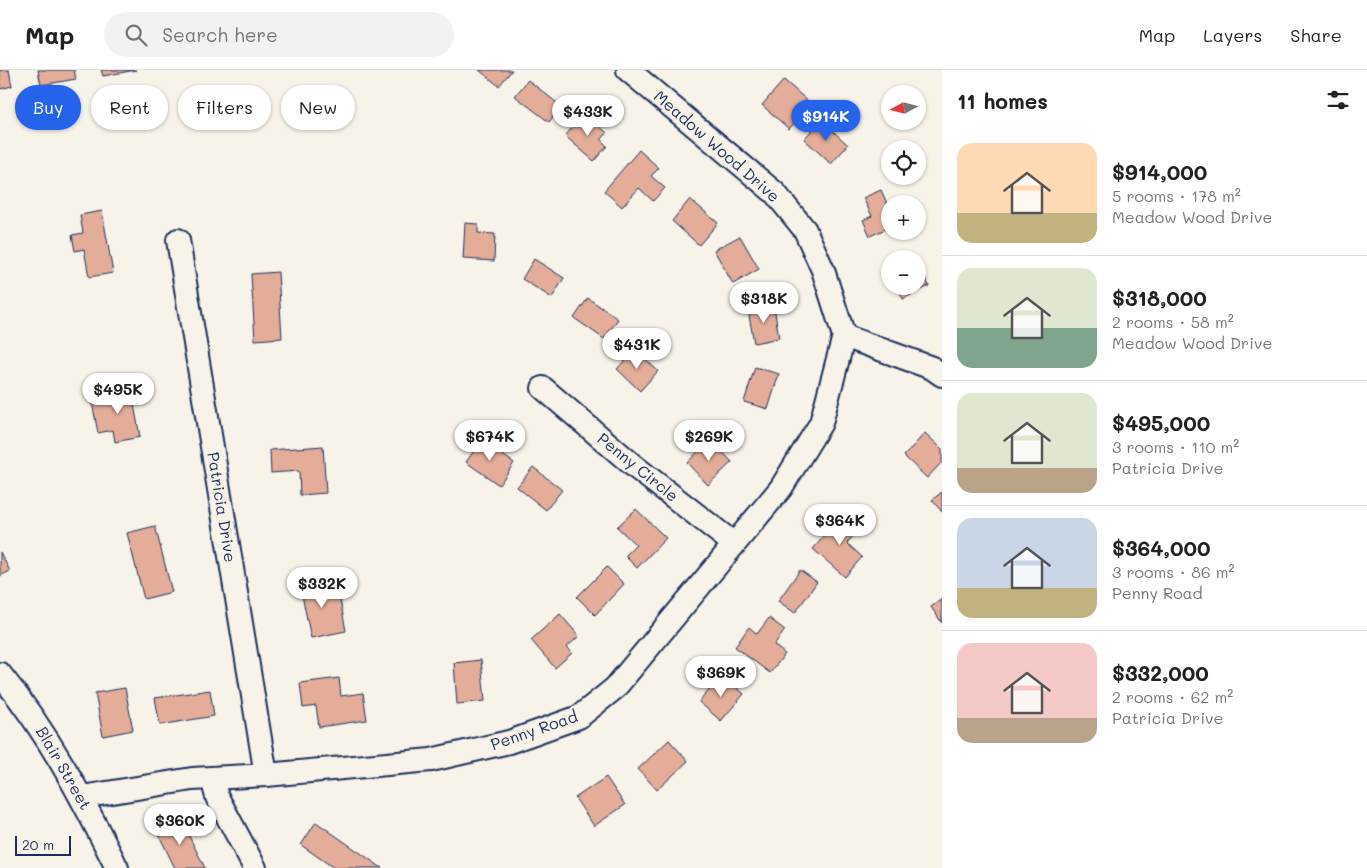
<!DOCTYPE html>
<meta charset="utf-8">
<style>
:root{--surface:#fff;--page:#f2f2f2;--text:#222;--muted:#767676;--line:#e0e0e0;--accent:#2563eb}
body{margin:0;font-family:Mali,sans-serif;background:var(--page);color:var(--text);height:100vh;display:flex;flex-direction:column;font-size:19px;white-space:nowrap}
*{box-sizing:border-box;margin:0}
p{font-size:16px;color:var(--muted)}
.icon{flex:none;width:28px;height:28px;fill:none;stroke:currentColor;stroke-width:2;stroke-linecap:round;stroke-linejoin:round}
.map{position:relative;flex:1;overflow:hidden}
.details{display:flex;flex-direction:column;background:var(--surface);width:425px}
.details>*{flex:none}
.banner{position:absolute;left:15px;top:15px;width:475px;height:45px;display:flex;gap:10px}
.needle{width:32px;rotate:263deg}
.fabs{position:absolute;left:881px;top:15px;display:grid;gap:10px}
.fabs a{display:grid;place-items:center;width:45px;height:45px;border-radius:50%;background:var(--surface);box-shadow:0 1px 4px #0004;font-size:25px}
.scale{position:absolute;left:15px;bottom:12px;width:56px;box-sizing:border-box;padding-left:5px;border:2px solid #1b2f5e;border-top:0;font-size:14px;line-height:18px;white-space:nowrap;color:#1b2f5e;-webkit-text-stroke:4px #f7f3e8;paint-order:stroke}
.price{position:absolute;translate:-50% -42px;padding:0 11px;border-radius:18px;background:#fff;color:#222;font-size:16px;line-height:32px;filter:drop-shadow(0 1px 2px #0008)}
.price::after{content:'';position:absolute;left:50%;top:30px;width:15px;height:11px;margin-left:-8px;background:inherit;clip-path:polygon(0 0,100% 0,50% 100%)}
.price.active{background:var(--accent);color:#fff}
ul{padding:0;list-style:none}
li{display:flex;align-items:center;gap:15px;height:125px;padding:0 15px}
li+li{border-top:1px solid var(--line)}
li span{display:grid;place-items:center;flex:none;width:140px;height:100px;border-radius:15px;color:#555}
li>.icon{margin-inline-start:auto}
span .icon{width:60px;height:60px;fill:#fffc;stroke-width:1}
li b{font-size:21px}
h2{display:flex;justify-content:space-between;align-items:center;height:60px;padding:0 15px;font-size:21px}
.tag{padding:0 18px;border-radius:22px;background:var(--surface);box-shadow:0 1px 4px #0004;font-size:18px;line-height:45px}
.tag.active{background:var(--accent);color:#fff}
header{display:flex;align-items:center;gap:30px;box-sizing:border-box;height:70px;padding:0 25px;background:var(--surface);border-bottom:1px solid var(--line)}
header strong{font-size:24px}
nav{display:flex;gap:28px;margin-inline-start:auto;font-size:18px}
.search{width:350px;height:45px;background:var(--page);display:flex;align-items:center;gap:12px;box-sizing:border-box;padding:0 18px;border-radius:28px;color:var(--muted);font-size:19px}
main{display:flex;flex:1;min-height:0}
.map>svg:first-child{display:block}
</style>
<header>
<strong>Map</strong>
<div class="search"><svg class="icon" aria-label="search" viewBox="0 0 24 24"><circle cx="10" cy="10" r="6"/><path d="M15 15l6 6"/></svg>Search here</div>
<nav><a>Map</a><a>Layers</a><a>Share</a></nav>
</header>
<main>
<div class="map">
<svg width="942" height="798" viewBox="0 0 942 798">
<rect width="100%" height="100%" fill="#f7f3e8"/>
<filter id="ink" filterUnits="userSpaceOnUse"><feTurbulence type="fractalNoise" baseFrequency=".02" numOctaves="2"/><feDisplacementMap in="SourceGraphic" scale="10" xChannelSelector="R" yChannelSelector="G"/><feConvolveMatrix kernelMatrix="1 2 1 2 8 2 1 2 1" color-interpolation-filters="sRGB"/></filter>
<g filter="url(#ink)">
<g fill="#e3ad99" stroke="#1b2f5e">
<path d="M0 0H9L12 16 0 19Z"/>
<path d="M38 0H74L76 9 41 15Z"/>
<path d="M101 0H136L103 6Z"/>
<path d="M479 0H512L499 16Z"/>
<path d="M528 10 561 36 549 52 515 26Z"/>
<path d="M784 10 811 34 789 59 762 35Z"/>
<path d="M585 43 607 63 601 70 607 76 594 91 565 66Z"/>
<path d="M821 50 848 75 831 94 804 69Z"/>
<path d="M639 80 659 98 651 106 665 118 653 131 639 118 622 137 604 121Z"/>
<path d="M881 120 890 140V157L870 166 863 150 872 146 863 128Z"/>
<path d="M690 129 718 153 699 175 672 151Z"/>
<path d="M102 141 113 203 89 207 84 179 75 181 72 165 83 163 80 145Z"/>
<path d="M465 153 478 154V163L495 164 494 191 463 189Z"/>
<path d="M740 166 759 199 733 214 714 180Z"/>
<path d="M534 189 564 208 552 228 522 209Z"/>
<path d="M918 191 929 216 903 229 897 216H918Z"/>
<path d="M278 202 282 268 255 270 251 204Z"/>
<path d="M588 228 618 249 604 269 574 248Z"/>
<path d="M774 236 779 268 754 273 748 240Z"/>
<path d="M635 279 658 301 640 321 617 299Z"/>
<path d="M755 297 779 304 768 339 744 332Z"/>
<path d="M130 313 140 367 115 372 113 360 98 363 92 332 116 328 114 316Z"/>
<path d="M925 363 942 379V392L927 408 904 386Z"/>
<path d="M710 369 732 392 708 415 687 393Z"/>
<path d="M482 370 514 393 499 415 466 392Z"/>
<path d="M323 376 326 423 300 425 299 401 271 403 270 380Z"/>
<path d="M533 397 562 420 546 440 517 417Z"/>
<path d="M942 422V442L932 430Z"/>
<path d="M636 439 666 468 637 498 625 486 636 475 617 457Z"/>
<path d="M844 443 861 457 847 473 862 487 845 507 813 479Z"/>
<path d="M155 456 172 522 144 529 127 463Z"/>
<path d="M0 482 10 501 0 506Z"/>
<path d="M607 497 624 514 595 545 577 527Z"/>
<path d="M800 500 817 512 795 543 778 531Z"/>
<path d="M322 507 326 527 339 524 346 561 311 568 299 511Z"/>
<path d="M942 529V553L931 537Z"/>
<path d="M560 544 579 566 567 577 572 583 555 598 531 570Z"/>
<path d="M769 548 785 560 774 575 785 584 770 603 735 577 749 557 757 564Z"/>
<path d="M481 590 485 631 457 634 454 593Z"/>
<path d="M722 605 744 624 721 651 699 632Z"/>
<path d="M339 608 341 626 363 623 367 650 319 657 316 636 303 638 300 613Z"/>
<path d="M125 618 133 660 103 666 95 623Z"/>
<path d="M210 620 214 646 160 655 155 628Z"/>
<path d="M669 670 688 691 657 720 638 699Z"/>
<path d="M606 707 625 735 594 756 575 728Z"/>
<path d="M180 748 205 798H175L156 759Z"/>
<path d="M316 752 382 798H334L301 775Z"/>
</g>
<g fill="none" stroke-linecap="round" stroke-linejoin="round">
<defs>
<g id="minor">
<path d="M628 0 775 123 805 160 823 200 844 266"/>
<path d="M178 170 266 705"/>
<path d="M844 266 932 298 942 305"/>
<path d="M543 318 634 396 734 474"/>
<path d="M0 604C49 664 83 729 117 798"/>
<path d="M212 708 217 727 255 798"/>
<path d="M82 727 192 709 266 705 431 690 509 672 579 647 615 618 781 418 821 353 844 266"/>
</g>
</defs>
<use href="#minor" stroke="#1b2f5e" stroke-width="26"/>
<use href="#minor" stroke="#f7f3e8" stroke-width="22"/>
</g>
</g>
<g text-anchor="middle" stroke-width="4" stroke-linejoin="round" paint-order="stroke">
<g font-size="16" fill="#1b2f5e" stroke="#f7f3e8">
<text transform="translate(717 76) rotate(41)" y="6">Meadow Wood Drive</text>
<text transform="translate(638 397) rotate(39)" y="6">Penny Circle</text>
<text transform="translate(222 437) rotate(81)" y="6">Patricia Drive</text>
<text transform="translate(534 660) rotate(-19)" y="6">Penny Road</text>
<text transform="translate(64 698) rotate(60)" y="6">Blair Street</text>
</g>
</g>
</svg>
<div class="fabs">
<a><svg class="needle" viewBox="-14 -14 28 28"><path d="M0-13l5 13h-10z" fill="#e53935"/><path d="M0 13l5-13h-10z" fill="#767676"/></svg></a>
<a><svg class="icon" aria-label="locate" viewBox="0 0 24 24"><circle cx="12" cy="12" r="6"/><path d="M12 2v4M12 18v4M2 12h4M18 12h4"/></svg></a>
<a>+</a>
<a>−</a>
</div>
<div class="scale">20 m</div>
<b class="price" style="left:588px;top:67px">$433K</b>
<b class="price active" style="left:826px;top:72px">$914K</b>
<b class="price" style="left:764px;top:254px">$318K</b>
<b class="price" style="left:637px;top:300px">$431K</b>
<b class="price" style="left:118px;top:345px">$495K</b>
<b class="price" style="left:490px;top:392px">$674K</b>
<b class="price" style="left:709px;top:392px">$269K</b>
<b class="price" style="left:840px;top:476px">$364K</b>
<b class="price" style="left:322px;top:539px">$332K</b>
<b class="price" style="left:721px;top:628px">$369K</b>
<b class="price" style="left:180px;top:776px">$360K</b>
<div class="banner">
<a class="tag active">Buy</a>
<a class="tag">Rent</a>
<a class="tag">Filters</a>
<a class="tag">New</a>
</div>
</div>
<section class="details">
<h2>11 homes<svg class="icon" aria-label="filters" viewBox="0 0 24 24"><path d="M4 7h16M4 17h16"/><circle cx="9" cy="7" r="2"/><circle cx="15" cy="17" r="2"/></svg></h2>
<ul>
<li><span style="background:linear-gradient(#ffd9b3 70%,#c2b280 0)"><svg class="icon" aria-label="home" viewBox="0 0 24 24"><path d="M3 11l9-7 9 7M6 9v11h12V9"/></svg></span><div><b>$914,000</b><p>5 rooms · 178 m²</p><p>Meadow Wood Drive</p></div></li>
<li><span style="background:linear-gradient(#dfe7d0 60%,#7fa58c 0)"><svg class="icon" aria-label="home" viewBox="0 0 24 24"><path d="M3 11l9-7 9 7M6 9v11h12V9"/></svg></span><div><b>$318,000</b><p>2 rooms · 58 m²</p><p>Meadow Wood Drive</p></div></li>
<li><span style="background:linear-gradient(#dfe7d0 75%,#b9a48a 0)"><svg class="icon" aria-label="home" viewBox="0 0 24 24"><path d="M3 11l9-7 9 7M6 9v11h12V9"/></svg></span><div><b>$495,000</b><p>3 rooms · 110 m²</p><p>Patricia Drive</p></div></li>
<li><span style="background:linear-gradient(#c9d6e8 70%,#c2b280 0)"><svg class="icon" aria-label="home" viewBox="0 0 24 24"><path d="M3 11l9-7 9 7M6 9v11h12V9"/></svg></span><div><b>$364,000</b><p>3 rooms · 86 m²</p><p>Penny Road</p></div></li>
<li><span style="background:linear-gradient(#f6c9c9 75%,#b9a48a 0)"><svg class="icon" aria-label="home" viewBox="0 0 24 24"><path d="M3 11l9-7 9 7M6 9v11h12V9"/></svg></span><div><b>$332,000</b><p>2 rooms · 62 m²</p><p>Patricia Drive</p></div></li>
</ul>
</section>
</main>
